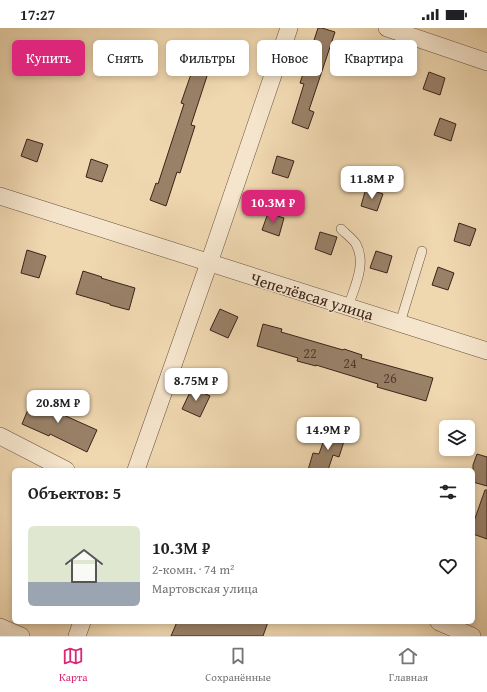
<!DOCTYPE html>
<html lang="ru">
<meta charset="utf-8">
<style>
:root{--surface:#fff;--page:#f6f6f6;--text:#202124;--muted:#757577;--line:#e0e0e0;--accent:#db2777}
body{margin:0;font-family:"Gentium Book Plus",serif;background:var(--page);color:var(--text);height:100vh;display:flex;flex-direction:column;font-size:15px;white-space:nowrap}
*{box-sizing:border-box;margin:0}
p{font-size:13px;color:var(--muted)}
.icon{flex:none;width:22px;height:22px;fill:none;stroke:currentColor;stroke-width:2;stroke-linecap:round;stroke-linejoin:round}
.map{position:relative;flex:1;overflow:hidden}
.sheet{position:absolute;left:12px;top:440px;width:463px;height:156px;display:flex;flex-direction:column;background:var(--surface);border-radius:6px;box-shadow:0 2px 6px #0003}
.sheet>*{flex:none}
.hud{position:absolute;left:12px;top:12px;width:463px;height:36px;display:flex;gap:8px}
.tools{position:absolute;left:439px;top:392px;display:grid;gap:8px}
.tools a{display:grid;place-items:center;width:36px;height:36px;border-radius:6px;background:var(--surface);box-shadow:0 2px 6px #0003;font-size:20px}
.price{position:absolute;translate:-50% -34px;padding:0 9px;border-radius:8px;background:#fff;color:#222;font-size:13px;line-height:26px;filter:drop-shadow(0 1px 2px #0008)}
.price::after{content:'';position:absolute;left:50%;top:24px;width:12px;height:9px;margin-left:-6px;background:inherit;clip-path:polygon(0 0,100% 0,50% 100%)}
.price.on{background:var(--accent);color:#fff}
ul{padding:0;list-style:none}
li{display:flex;align-items:center;gap:12px;height:100px;padding:0 16px}
li span{display:grid;place-items:center;flex:none;width:112px;height:80px;border-radius:6px;color:#555}
li>.icon{margin-inline-start:auto}
span .icon{width:48px;height:48px;fill:#fffc;stroke-width:1}
li b{font-size:17px}
h2{display:flex;justify-content:space-between;align-items:center;height:48px;padding:0 16px;font-size:17px}
.pill{padding:0 14px;border-radius:6px;background:var(--surface);box-shadow:0 2px 6px #0003;font-size:14px;line-height:36px}
.pill.on{background:var(--accent);color:#fff}
.status{display:flex;justify-content:space-between;align-items:center;height:28px;padding:0 20px;background:var(--surface);direction:ltr}
.status svg{height:11px;fill:currentColor}
.tabs{display:flex;justify-content:space-around;align-items:center;height:56px;border-top:1px solid var(--line);background:var(--surface);font-size:11px;color:var(--muted)}
.tabs a{display:grid;justify-items:center;gap:2px}
.tabs .on{color:var(--accent)}
.map>svg:first-child{display:block}
</style>
<div class="status"><b>17:27</b><svg viewBox="0 0 49 12"><path d="M0 12V9h3v3zM5 12V6h3v6zM10 12V3h3v9zM15 12V0h3v12zM26 1h20v11H26zM47 4h2v5h-2z"/></svg></div>
<div class="map">
<svg width="487" height="608" viewBox="0 0 487 608">
<rect width="100%" height="100%" fill="#efd7b0"/>
<filter id="stains"><feTurbulence type="fractalNoise" baseFrequency=".005" numOctaves="4"/><feColorMatrix values="0 0 0 0 .2 0 0 0 0 .09 0 0 0 0 .02 0 0 0 .5 -.17"/></filter>
<radialGradient id="worn" r=".72"><stop offset=".6" stop-color="#630" stop-opacity="0"/><stop offset="1" stop-color="#630" stop-opacity=".3"/></radialGradient>
<g fill="#998168" stroke="#3b231a">
<path d="M318 0H322L335 4 309 82 314 84 308 101 292 95 304 56 300 55Z"/>
<path d="M199 23 216 29 210 46 208 45 191 97 195 98 180 145 177 144 166 178 150 172 156 155 158 156 184 76 181 75Z"/>
<path d="M377 24 393 29 387 47 371 41Z"/>
<path d="M429 44 445 50 440 67 423 61Z"/>
<path d="M440 90 456 96 451 113 434 107Z"/>
<path d="M27 111 43 116 37 134 21 128Z"/>
<path d="M277 128 294 133 288 150 272 145Z"/>
<path d="M91 131 108 137 102 154 86 149Z"/>
<path d="M366 160 383 166 377 183 361 178Z"/>
<path d="M268 185 284 190 279 208 262 202Z"/>
<path d="M459 195 476 201 470 218 454 213Z"/>
<path d="M320 204 337 209 331 227 315 221Z"/>
<path d="M27 222 46 228 39 250 21 245Z"/>
<path d="M376 223 392 228 387 245 370 240Z"/>
<path d="M438 239 454 245 448 262 432 257Z"/>
<path d="M83 243 102 249 101 250 135 260 129 282 110 277V276L76 266Z"/>
<path d="M220 281 238 289 228 310 210 302Z"/>
<path d="M263 296 282 301 281 304 343 322 344 321 362 327 361 330 433 350 426 373 377 359 378 356 316 337V338L297 333 298 330 257 318Z"/>
<path d="M192 360 210 368 200 389 182 381Z"/>
<path d="M34 367 62 378 59 385 97 402 87 424 50 406 49 408 22 396Z"/>
<path d="M328 400 346 407 339 429 333 427 328 442H308L313 425 319 426Z"/>
<path d="M477 426 487 429V458L473 454V437Z"/>
<path d="M485 462H487V511L473 506V496Z"/>
<path d="M177 594H268L263 608H171Z"/>
</g>
<g fill="none" stroke-linecap="round" stroke-linejoin="round">
<defs>
<g id="service">
<path d="M341 201C346 206 353 211 356 216 367 236 354 260 348 279"/>
<path d="M400 295 422 223"/>
</g>
<g id="minor">
<path d="M387 0 487 34"/>
<path d="M0 168 487 323"/>
<path d="M0 408 66 442"/>
<path d="M136 442 209 235 289 0"/>
<path d="M439 594 472 608"/>
<path d="M0 599 21 608"/>
<path d="M77 608 82 594"/>
</g>
</defs>
<use href="#service" stroke="#685040" stroke-width="10"/>
<use href="#minor" stroke="#685040" stroke-width="18"/>
<use href="#service" stroke="#f5e5cc" stroke-width="9"/>
<use href="#minor" stroke="#f5e5cc" stroke-width="17"/>
</g>
<g text-anchor="middle" stroke-width="3" stroke-linejoin="round" paint-order="stroke">
<g font-size="14" fill="#523a2e">
<text x="310" y="330">22</text>
<text x="350" y="340">24</text>
<text x="390" y="355">26</text>
</g>
<g font-size="16" fill="#3b231a" stroke="#f5e5cc">
<text transform="translate(312 268) rotate(17)" y="6">Чепелёвсая улица</text>
</g>
</g>
<rect width="100%" height="100%" filter="url(#stains)"/>
<rect width="100%" height="100%" fill="url(#worn)"/>
</svg>
<div class="tools">
<a><svg class="icon" aria-label="layers" viewBox="0 0 24 24"><path d="M12 4l9 5-9 5-9-5zM3 14l9 5 9-5"/></svg></a>
</div>
<b class="price" style="left:372px;top:172px">11.8M ₽</b>
<b class="price on" style="left:273px;top:196px">10.3M ₽</b>
<b class="price" style="left:196px;top:374px">8.75M ₽</b>
<b class="price" style="left:58px;top:396px">20.8M ₽</b>
<b class="price" style="left:328px;top:423px">14.9M ₽</b>
<div class="hud">
<a class="pill on">Купить</a>
<a class="pill">Снять</a>
<a class="pill">Фильтры</a>
<a class="pill">Новое</a>
<a class="pill">Квартира</a>
</div>
<section class="sheet">
<h2>Объектов: 5<svg class="icon" aria-label="filters" viewBox="0 0 24 24"><path d="M4 7h16M4 17h16"/><circle cx="9" cy="7" r="2"/><circle cx="15" cy="17" r="2"/></svg></h2>
<ul>
<li><span style="background:linear-gradient(#dfe7d0 70%,#9aa5b1 0)"><svg class="icon" aria-label="home" viewBox="0 0 24 24"><path d="M3 11l9-7 9 7M6 9v11h12V9"/></svg></span><div><b>10.3M ₽</b><p>2-комн. · 74 m²</p><p>Мартовская улица</p></div><svg class="icon" aria-label="heart" viewBox="0 0 24 24"><path d="M12 20l-8-8c-3-5 5-10 8-4 3-6 11-1 8 4z"/></svg></li>
</ul>
</section>
</div>
<nav class="tabs">
<a class="on"><svg class="icon" aria-label="map" viewBox="0 0 24 24"><path d="M3 6l6-2 6 2 6-2v14l-6 2-6-2-6 2zM9 4v14M15 6v14"/></svg>Карта</a>
<a><svg class="icon" aria-label="saved" viewBox="0 0 24 24"><path d="M7 4h10v16l-5-4-5 4z"/></svg>Сохранённые</a>
<a><svg class="icon" aria-label="home" viewBox="0 0 24 24"><path d="M3 11l9-7 9 7M6 9v11h12V9"/></svg>Главная</a>
</nav>
